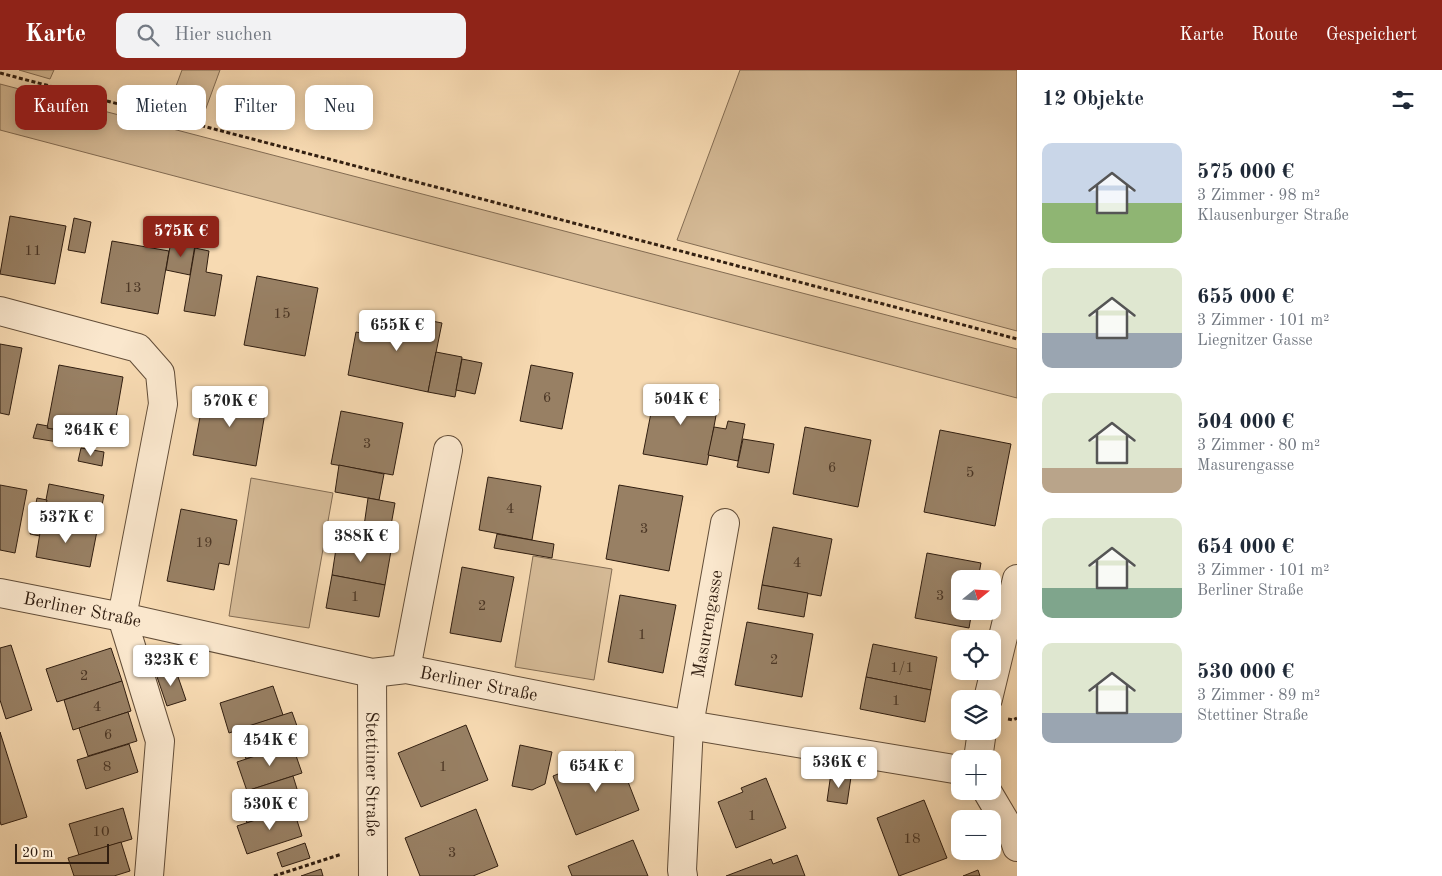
<!DOCTYPE html>
<html lang="de">
<meta charset="utf-8">
<style>
:root{--surface:#fff;--page:#f2f2f3;--text:#1f2937;--muted:#747a83;--accent:#8f2418}
body{margin:0;font-family:"Old Standard TT",serif;background:var(--page);color:var(--text);height:100vh;display:flex;flex-direction:column;font-size:19px;white-space:nowrap}
*{box-sizing:border-box;margin:0}
p{font-size:16px;color:var(--muted)}
.icon{flex:none;width:28px;height:28px;fill:none;stroke:currentColor;stroke-width:2;stroke-linecap:round;stroke-linejoin:round}
.map{position:relative;flex:1;overflow:hidden}
.details{display:flex;flex-direction:column;background:var(--surface);width:425px}
.details>*{flex:none}
.top-card{position:absolute;left:15px;top:15px;width:475px;height:45px;display:flex;gap:10px}
.needle{width:32px;rotate:72deg}
.fabs{position:absolute;left:951px;top:500px;display:grid;gap:10px}
.fabs a{display:grid;place-items:center;width:50px;height:50px;border-radius:10px;background:var(--surface);box-shadow:0 2px 12px #0003;font-size:25px}
.scale{position:absolute;left:15px;bottom:12px;width:94px;box-sizing:border-box;padding-left:5px;border:2px solid #311e10;border-top:0;font-size:14px;line-height:18px;white-space:nowrap;color:#311e10;-webkit-text-stroke:4px #fae7cd;paint-order:stroke}
.price{position:absolute;translate:-50% -42px;padding:0 11px;border-radius:5px;background:#fff;color:#222;font-size:16px;line-height:32px;filter:drop-shadow(0 1px 2px #0008)}
.price::after{content:'';position:absolute;left:50%;top:30px;width:15px;height:11px;margin-left:-8px;background:inherit;clip-path:polygon(0 0,100% 0,50% 100%)}
.price.active{background:var(--accent);color:#fff}
ul{padding:0;list-style:none}
li{display:flex;align-items:center;gap:15px;height:125px;padding:0 25px}
li span{display:grid;place-items:center;flex:none;width:140px;height:100px;border-radius:10px;color:#555}
li>.icon{margin-inline-start:auto}
span .icon{width:60px;height:60px;fill:#fffc;stroke-width:1}
li b{font-size:21px}
h2{display:flex;justify-content:space-between;align-items:center;height:60px;padding:0 25px;font-size:21px}
.tag{padding:0 18px;border-radius:10px;background:var(--surface);box-shadow:0 2px 12px #0003;font-size:18px;line-height:45px}
.tag.active{background:var(--accent);color:#fff}
header{display:flex;align-items:center;gap:30px;box-sizing:border-box;height:70px;padding:0 25px;background:var(--accent);color:#fff}
header strong{font-size:24px}
nav{display:flex;gap:28px;margin-inline-start:auto;font-size:18px}
.search{width:350px;height:45px;background:var(--page);display:flex;align-items:center;gap:12px;box-sizing:border-box;padding:0 18px;border-radius:10px;color:var(--muted);font-size:19px}
main{display:flex;flex:1;min-height:0}
.map>svg:first-child{display:block}
</style>
<header>
<strong>Karte</strong>
<div class="search"><svg class="icon" aria-label="search" viewBox="0 0 24 24"><circle cx="10" cy="10" r="6"/><path d="M15 15l6 6"/></svg>Hier suchen</div>
<nav><a>Karte</a><a>Route</a><a>Gespeichert</a></nav>
</header>
<main>
<div class="map">
<svg width="1017" height="806" viewBox="0 0 1017 806">
<rect width="100%" height="100%" fill="#f7dab2"/>
<filter id="stains"><feTurbulence type="fractalNoise" baseFrequency=".004" numOctaves="4"/><feColorMatrix values="0 0 0 0 .2 0 0 0 0 .09 0 0 0 0 .02 0 0 0 .5 -.17"/></filter>
<radialGradient id="worn" r=".72"><stop offset=".6" stop-color="#630" stop-opacity="0"/><stop offset="1" stop-color="#630" stop-opacity=".3"/></radialGradient>
<g fill="#d5ba96" stroke="#836c53">
<path d="M19 0H54L50 9Z"/>
<path d="M182 0H220L202 49 169 35Z"/>
<path d="M740 0H1017V261L677 170Z"/>
<path d="M0 14 1017 279V328L0 60Z"/>
<path d="M251 408 333 423 309 558 229 546Z"/>
<path d="M533 486 612 499 594 610 515 597Z"/>
</g>
<g fill="#988064" stroke="#311e10">
<path d="M10 146 66 156 55 214 0 204Z"/>
<path d="M74 148 91 152 85 183 68 180Z"/>
<path d="M112 171 169 181 158 244 101 233Z"/>
<path d="M171 171 195 175 190 205 166 200Z"/>
<path d="M195 178 209 181 206 202 222 205 215 246 184 241Z"/>
<path d="M257 206 318 218 305 286 244 275Z"/>
<path d="M381 241 442 253 428 322 348 305 356 262 375 266Z"/>
<path d="M0 274 22 278 9 345 0 343Z"/>
<path d="M436 282 462 287 455 327 428 322Z"/>
<path d="M462 289 482 293 475 324 456 320Z"/>
<path d="M59 295 123 307 112 370 47 358Z"/>
<path d="M531 295 573 303 562 359 520 351Z"/>
<path d="M656 317 719 329 707 395 643 384Z"/>
<path d="M205 320 267 331 256 396 193 385Z"/>
<path d="M341 341 403 353 393 405 331 394Z"/>
<path d="M728 351 745 354 738 391 708 385 714 357 726 359Z"/>
<path d="M37 354 48 356 47 358 66 362 64 373 33 368Z"/>
<path d="M805 357 871 370 858 437 793 424Z"/>
<path d="M940 360 1011 374 995 456 924 442Z"/>
<path d="M743 369 774 374 769 403 737 397Z"/>
<path d="M81 378 104 382 102 396 78 391Z"/>
<path d="M339 395 384 404 379 430 335 422Z"/>
<path d="M488 407 541 416 532 470 479 460Z"/>
<path d="M49 414 104 425 97 461 42 451Z"/>
<path d="M0 415 27 420 15 483 0 480Z"/>
<path d="M619 415 683 426 669 501 606 489Z"/>
<path d="M37 428 47 430 40 466 30 464Z"/>
<path d="M368 428 395 433 390 461 364 456Z"/>
<path d="M181 439 237 450 229 495 219 493 214 520 167 511Z"/>
<path d="M42 451 97 461 90 497 36 487Z"/>
<path d="M773 457 832 469 821 526 762 515Z"/>
<path d="M497 464 554 474 552 488 494 478Z"/>
<path d="M337 472 391 481 385 515 332 505Z"/>
<path d="M927 483 981 493 978 509H960V541H972L969 558 915 548Z"/>
<path d="M462 497 514 507 501 572 450 563Z"/>
<path d="M332 505 385 515 379 547 326 538Z"/>
<path d="M762 515 808 523 804 547 758 539Z"/>
<path d="M620 525 676 535 663 603 608 592Z"/>
<path d="M747 552 813 564 802 627 735 615Z"/>
<path d="M873 574 937 587 931 620 866 607Z"/>
<path d="M11 575 32 640 6 649 0 630V578Z"/>
<path d="M111 578 122 611 57 632 46 599Z"/>
<path d="M175 598 186 630 167 636 156 604Z"/>
<path d="M866 607 931 620 925 652 860 639Z"/>
<path d="M122 611 131 641 73 660 64 630Z"/>
<path d="M273 616 283 645 229 663 220 633Z"/>
<path d="M128 642 137 671 88 686 79 658Z"/>
<path d="M292 642 302 670 246 689 236 660Z"/>
<path d="M466 655 488 710 421 737 398 683Z"/>
<path d="M0 662 27 747 1 755 0 751Z"/>
<path d="M129 674 138 702 86 719 77 690Z"/>
<path d="M292 674 302 703 247 721 237 692Z"/>
<path d="M520 675 552 682 545 714 532 720 512 716Z"/>
<path d="M616 681 639 740 576 765 553 706Z"/>
<path d="M831 703 851 707 847 734 827 731Z"/>
<path d="M293 706 302 735 247 753 237 724Z"/>
<path d="M766 708 786 758 736 778 718 732 743 722 741 718Z"/>
<path d="M924 730 947 788 899 806 877 748Z"/>
<path d="M123 738 132 769 79 785 69 754Z"/>
<path d="M293 738 302 766 247 784 237 756Z"/>
<path d="M476 739 498 796 473 806H420L405 768Z"/>
<path d="M633 770 648 806H572L568 796Z"/>
<path d="M121 772 130 801 114 806H74L68 788Z"/>
<path d="M305 773 310 788 282 797 277 783Z"/>
<path d="M797 785 805 806H726L771 789 773 794Z"/>
<path d="M321 799 323 806H301Z"/>
<path d="M978 800 980 806H963Z"/>
</g>
<g fill="none" stroke-linecap="round" stroke-linejoin="round">
<defs>
<g id="minor">
<path d="M0 241 138 278 160 303 163 334 122 547 160 671 149 806"/>
<path id="s1" d="M0 523 122 547 372 603 406 599 689 655 960 700"/>
<path d="M406 599 448 380"/>
<path id="s2" d="M372 603 373 806"/>
<path d="M988 629 1017 509"/>
<path d="M978 689 982 661"/>
<path d="M987 721 1013 765 1017 777"/>
<path id="s3" d="M683 806 682 800 689 655 725 453"/>
</g>
</defs>
<use href="#minor" stroke="#624d38" stroke-width="30"/>
<g stroke="#311e10" stroke-width="3" stroke-dasharray="4 2.5" stroke-linecap="butt">
<path d="M0 3 1017 269"/>
<path d="M1008 649 1013 650 1017 648"/>
<path d="M274 806 342 784"/>
</g>
<use href="#minor" stroke="#fae7cd" stroke-width="28"/>
</g>
<g text-anchor="middle" stroke-width="4" stroke-linejoin="round" paint-order="stroke">
<g font-size="15" fill="#4b3625">
<text x="33" y="185">11</text>
<text x="133" y="222">13</text>
<text x="282" y="248">15</text>
<text x="547" y="332">6</text>
<text x="367" y="378">3</text>
<text x="832" y="402">6</text>
<text x="970" y="407">5</text>
<text x="510" y="443">4</text>
<text x="644" y="463">3</text>
<text x="204" y="477">19</text>
<text x="797" y="497">4</text>
<text x="940" y="530">3</text>
<text x="355" y="531">1</text>
<text x="482" y="540">2</text>
<text x="642" y="569">1</text>
<text x="774" y="594">2</text>
<text x="902" y="602">1/1</text>
<text x="84" y="610">2</text>
<text x="896" y="635">1</text>
<text x="97" y="641">4</text>
<text x="108" y="669">6</text>
<text x="107" y="701">8</text>
<text x="443" y="701">1</text>
<text x="752" y="750">1</text>
<text x="101" y="766">10</text>
<text x="912" y="773">18</text>
<text x="452" y="787">3</text>
</g>
<g font-size="18" fill="#311e10" stroke="#fae7cd">
<text dy="6" stroke="none"><textPath href="#s1" startOffset="84">Berliner Straße</textPath></text>
<text dy="6" stroke="none"><textPath href="#s3" startOffset="254">Masurengasse</textPath></text>
<text dy="6" stroke="none"><textPath href="#s1" startOffset="489">Berliner Straße</textPath></text>
<text dy="6" stroke="none"><textPath href="#s2" startOffset="101">Stettiner Straße</textPath></text>
</g>
</g>
<rect width="100%" height="100%" filter="url(#stains)"/>
<rect width="100%" height="100%" fill="url(#worn)"/>
</svg>
<div class="fabs">
<a><svg class="needle" viewBox="-14 -14 28 28"><path d="M0-13l5 13h-10z" fill="#e53935"/><path d="M0 13l5-13h-10z" fill="#747a83"/></svg></a>
<a><svg class="icon" aria-label="locate" viewBox="0 0 24 24"><circle cx="12" cy="12" r="6"/><path d="M12 2v4M12 18v4M2 12h4M18 12h4"/></svg></a>
<a><svg class="icon" aria-label="layers" viewBox="0 0 24 24"><path d="M12 4l9 5-9 5-9-5zM3 14l9 5 9-5"/></svg></a>
<a>+</a>
<a>−</a>
</div>
<div class="scale">20 m</div>
<b class="price active" style="left:181px;top:188px">575K €</b>
<b class="price" style="left:397px;top:282px">655K €</b>
<b class="price" style="left:681px;top:356px">504K €</b>
<b class="price" style="left:230px;top:358px">570K €</b>
<b class="price" style="left:91px;top:387px">264K €</b>
<b class="price" style="left:66px;top:474px">537K €</b>
<b class="price" style="left:361px;top:493px">388K €</b>
<b class="price" style="left:171px;top:617px">323K €</b>
<b class="price" style="left:270px;top:697px">454K €</b>
<b class="price" style="left:839px;top:719px">536K €</b>
<b class="price" style="left:596px;top:723px">654K €</b>
<b class="price" style="left:270px;top:761px">530K €</b>
<div class="top-card">
<a class="tag active">Kaufen</a>
<a class="tag">Mieten</a>
<a class="tag">Filter</a>
<a class="tag">Neu</a>
</div>
</div>
<section class="details">
<h2>12 Objekte<svg class="icon" aria-label="filters" viewBox="0 0 24 24"><path d="M4 7h16M4 17h16"/><circle cx="9" cy="7" r="2"/><circle cx="15" cy="17" r="2"/></svg></h2>
<ul>
<li><span style="background:linear-gradient(#c9d6e8 60%,#8fb573 0)"><svg class="icon" aria-label="home" viewBox="0 0 24 24"><path d="M3 11l9-7 9 7M6 9v11h12V9"/></svg></span><div><b>575 000 €</b><p>3 Zimmer · 98 m²</p><p>Klausenburger Straße</p></div></li>
<li><span style="background:linear-gradient(#dfe7d0 65%,#9aa5b1 0)"><svg class="icon" aria-label="home" viewBox="0 0 24 24"><path d="M3 11l9-7 9 7M6 9v11h12V9"/></svg></span><div><b>655 000 €</b><p>3 Zimmer · 101 m²</p><p>Liegnitzer Gasse</p></div></li>
<li><span style="background:linear-gradient(#dfe7d0 75%,#b9a48a 0)"><svg class="icon" aria-label="home" viewBox="0 0 24 24"><path d="M3 11l9-7 9 7M6 9v11h12V9"/></svg></span><div><b>504 000 €</b><p>3 Zimmer · 80 m²</p><p>Masurengasse</p></div></li>
<li><span style="background:linear-gradient(#dfe7d0 70%,#7fa58c 0)"><svg class="icon" aria-label="home" viewBox="0 0 24 24"><path d="M3 11l9-7 9 7M6 9v11h12V9"/></svg></span><div><b>654 000 €</b><p>3 Zimmer · 101 m²</p><p>Berliner Straße</p></div></li>
<li><span style="background:linear-gradient(#dfe7d0 70%,#9aa5b1 0)"><svg class="icon" aria-label="home" viewBox="0 0 24 24"><path d="M3 11l9-7 9 7M6 9v11h12V9"/></svg></span><div><b>530 000 €</b><p>3 Zimmer · 89 m²</p><p>Stettiner Straße</p></div></li>
</ul>
</section>
</main>
